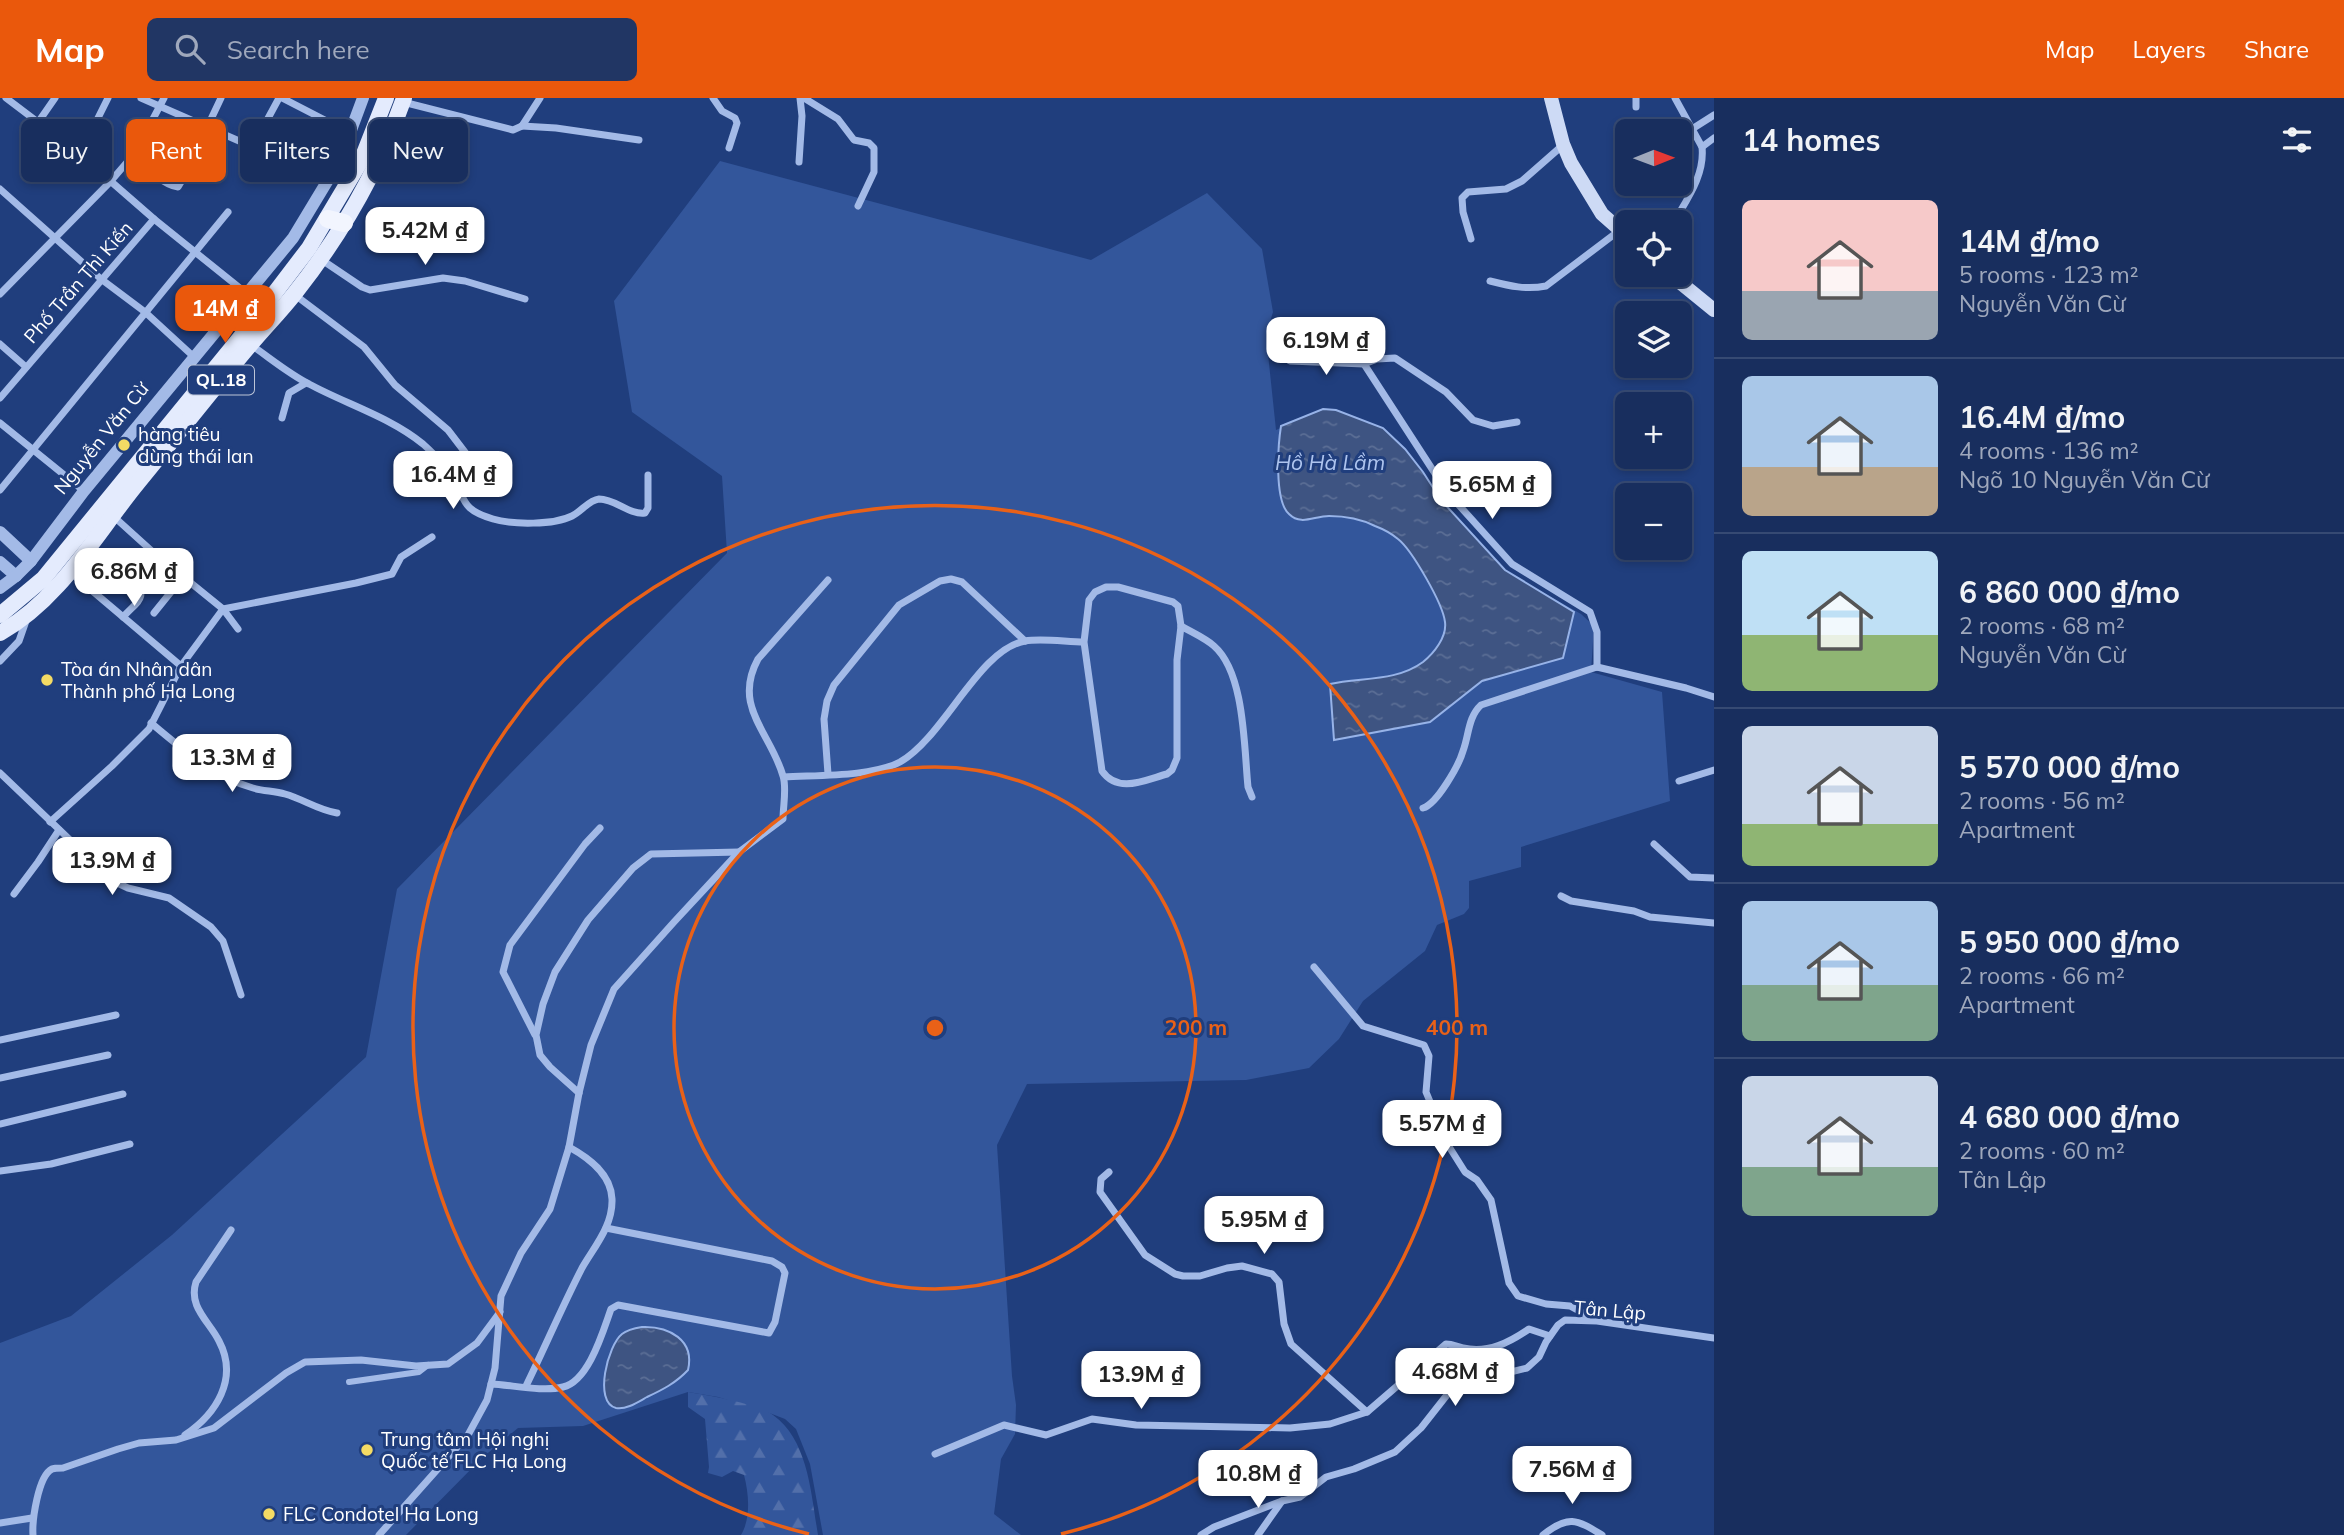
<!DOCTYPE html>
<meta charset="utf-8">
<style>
:root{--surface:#182e5e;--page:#213664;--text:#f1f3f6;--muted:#9fa8bc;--line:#364a73;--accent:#ea580c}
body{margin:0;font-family:Mulish,sans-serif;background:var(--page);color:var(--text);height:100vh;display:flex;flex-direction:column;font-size:26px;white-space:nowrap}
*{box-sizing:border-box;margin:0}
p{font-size:23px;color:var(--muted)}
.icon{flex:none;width:38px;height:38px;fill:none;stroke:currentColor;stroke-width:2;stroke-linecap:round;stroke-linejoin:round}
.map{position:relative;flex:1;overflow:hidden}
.drawer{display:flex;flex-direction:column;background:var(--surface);width:630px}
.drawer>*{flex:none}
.hud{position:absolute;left:21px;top:21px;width:665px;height:63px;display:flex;gap:14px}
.needle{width:46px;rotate:89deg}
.tools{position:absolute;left:1615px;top:21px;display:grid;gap:14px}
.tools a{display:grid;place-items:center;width:77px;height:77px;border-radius:10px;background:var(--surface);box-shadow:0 4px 10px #0003,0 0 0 2px var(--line);font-size:35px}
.price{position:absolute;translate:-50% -60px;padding:0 16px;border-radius:14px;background:#fff;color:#222;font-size:23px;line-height:46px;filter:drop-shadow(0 2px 4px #0008)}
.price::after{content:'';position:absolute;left:50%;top:42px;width:21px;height:16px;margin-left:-10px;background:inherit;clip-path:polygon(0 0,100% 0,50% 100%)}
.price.selected{background:var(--accent);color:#fff}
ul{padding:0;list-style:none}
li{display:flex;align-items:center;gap:21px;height:175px;padding:0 28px}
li+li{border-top:2px solid var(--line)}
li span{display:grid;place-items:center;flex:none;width:196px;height:140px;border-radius:10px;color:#555}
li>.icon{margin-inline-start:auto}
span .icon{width:84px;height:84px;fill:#fffc;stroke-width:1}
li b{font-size:30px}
h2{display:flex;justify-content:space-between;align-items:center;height:84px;padding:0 28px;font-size:30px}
.pill{padding:0 24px;border-radius:10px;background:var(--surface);box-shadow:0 4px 10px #0003,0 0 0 2px var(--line);font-size:24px;line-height:63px}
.pill.selected{background:var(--accent);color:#fff}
header{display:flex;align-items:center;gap:42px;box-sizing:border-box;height:98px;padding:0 35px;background:var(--accent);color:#fff}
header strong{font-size:33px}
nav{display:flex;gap:38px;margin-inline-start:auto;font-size:24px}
.search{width:490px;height:63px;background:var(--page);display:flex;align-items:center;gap:18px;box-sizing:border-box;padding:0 24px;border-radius:10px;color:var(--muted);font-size:26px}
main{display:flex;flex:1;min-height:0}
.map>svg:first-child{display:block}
</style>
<header>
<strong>Map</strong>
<div class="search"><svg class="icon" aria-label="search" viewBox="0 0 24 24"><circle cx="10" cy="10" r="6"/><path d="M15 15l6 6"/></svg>Search here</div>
<nav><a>Map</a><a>Layers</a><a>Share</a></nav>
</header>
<main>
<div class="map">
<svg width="1714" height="1437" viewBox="0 0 1714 1437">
<defs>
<pattern id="forest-firs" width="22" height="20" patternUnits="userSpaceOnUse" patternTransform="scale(1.75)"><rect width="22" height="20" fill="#33569b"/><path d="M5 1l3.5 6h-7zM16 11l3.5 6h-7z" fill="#526faa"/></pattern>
<pattern id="water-ripples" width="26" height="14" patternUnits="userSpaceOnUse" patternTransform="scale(1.75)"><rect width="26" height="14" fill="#3e5482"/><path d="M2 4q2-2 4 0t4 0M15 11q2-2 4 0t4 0" fill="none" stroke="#5b6e95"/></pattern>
</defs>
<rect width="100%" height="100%" fill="#203e7d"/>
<path fill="#33569b" d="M720 63 1091 162 1207 95 1262 151 1273 214 1266 237 1276 332 1316 315 1446 409 1503 472 1581 516 1594 528 1591 574 1662 594 1670 703 1521 749V769L1469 783V810L1464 816 1437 827 1425 853 1363 903 1339 941 1309 970 1246 982 1027 986 997 1047 1012 1278 1016 1307 1015 1336 1001 1361 994 1416 1021 1437H823L810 1366 796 1331 785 1321 772 1316 718 1299 688 1294 583 1328 518 1330 483 1359 406 1437H0V1245L71 1218 172 1137 366 959 397 791 727 455 722 378 632 314 614 203Z"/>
<path fill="url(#forest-firs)" d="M688 1294C707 1297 758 1306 773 1317 809 1343 811 1397 818 1437H741C751 1420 749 1396 744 1377L733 1373 722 1379 708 1375 709 1369 705 1321 688 1309Z"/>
<g fill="url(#water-ripples)" stroke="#97b3e8" stroke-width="2">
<path d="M1323 311 1336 312 1383 330 1405 351 1423 374 1441 402 1505 472 1574 514 1563 560 1482 583 1430 624 1334 642 1330 586C1360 579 1396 584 1423 564 1434 555 1447 539 1445 524 1443 506 1412 452 1398 441 1392 436 1383 431 1375 428 1361 421 1344 418 1329 418 1314 418 1301 428 1289 416 1274 403 1278 347 1281 328Z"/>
<path d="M642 1229C669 1228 695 1242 688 1272 676 1285 662 1292 647 1299 638 1304 626 1312 616 1310 593 1304 608 1247 622 1236 627 1232 636 1230 642 1229Z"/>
</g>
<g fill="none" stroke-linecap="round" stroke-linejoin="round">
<path stroke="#a3bae7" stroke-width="6" d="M349 1284 419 1274 428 1267"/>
<g stroke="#a3bae7" stroke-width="7">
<path d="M6 0 76 53 154 121 246 195"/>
<path d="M141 0 328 82"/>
<path d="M282 0 350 35"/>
<path d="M713 0 722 13 735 20 737 25 729 50"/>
<path d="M804 0 838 21 854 42 869 45 874 50V74L858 108"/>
<path d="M1636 0V9"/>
<path d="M403 4 513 32 522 28 540 0"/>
<path d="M39 23 55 0"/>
<path d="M522 28 556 30 639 42"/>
<path d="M1692 31 1714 17"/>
<path d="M253 48 279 0"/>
<path d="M1702 49 1714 40"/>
<path d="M76 53 92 32 108 0"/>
<path d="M135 55C146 67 161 87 178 89L189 71 195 55 221 0"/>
<path d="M799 64 802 18 800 0"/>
<path d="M0 91 101 181 145 214 194 259"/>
<path d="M1674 124C1687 101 1705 77 1702 49L1675 0"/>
<path d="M1471 141 1463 114 1462 100 1468 94 1506 91 1522 83 1563 47"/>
<path d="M319 160 362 189 370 192 443 180 465 183 525 201"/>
<path d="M1490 183C1510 188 1526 192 1546 188L1620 132"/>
<path d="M0 196 110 84 135 55 164 0"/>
<path d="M295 197 364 249 395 287 448 332 474 366"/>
<path d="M0 246 26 269"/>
<path d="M251 247C270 260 289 276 309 286 346 306 390 319 423 346 433 355 444 365 451 377 467 403 460 411 493 421 513 427 554 427 572 418 582 413 589 402 599 401 616 401 629 417 645 415L648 410V377"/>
<path d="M1290 263 1364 266 1377 261 1395 260 1446 294 1473 322 1493 328 1517 324"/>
<path d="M1364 266 1447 394 1512 466 1590 514 1597 534V569"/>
<path d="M0 300 154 121"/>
<path d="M282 320 289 295 306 285"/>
<path d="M0 325 84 393"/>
<path d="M0 392 228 114"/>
<path d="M112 417 154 455 223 511 238 531"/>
<path d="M70 474 181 568"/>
<path d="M154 515 183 479"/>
<path d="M123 519C141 500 146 502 136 477L154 455"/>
<path d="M1181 528C1191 534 1205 540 1214 548 1245 575 1244 650 1248 689L1252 699"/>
<path d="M0 563 19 543 27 520"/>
<path d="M1597 569 1686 590 1714 599"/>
<path d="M151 625C182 651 214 679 253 690 263 693 275 693 285 696 303 701 318 712 337 715"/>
<path d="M0 675 113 783 128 790 169 800 211 829 223 843 241 897"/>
<path d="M828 676 824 621 827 603 834 587 899 507 940 483 951 481 962 484 1025 543"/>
<path d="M784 679C816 677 872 679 900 664 944 639 979 551 1025 543 1042 540 1067 544 1084 544L1089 502 1095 494 1106 489H1118L1173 504 1178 508 1181 528 1177 562V660L1172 672 1167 676C1145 682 1118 696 1102 673L1084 544"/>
<path d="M1679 683 1714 672"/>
<path d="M1423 710C1437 706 1459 667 1463 653 1469 637 1468 619 1481 607L1597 569"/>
<path d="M50 724 112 668 149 631 181 568 223 511 356 485 392 476 401 459 432 439"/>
<path d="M1654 746 1690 779 1714 780"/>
<path d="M14 796 38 764 59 732"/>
<path d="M1561 798 1571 803 1634 813 1650 819 1714 825"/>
<path d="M1314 869 1363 928 1424 947 1429 958 1426 994 1448 1047 1465 1074 1477 1082 1491 1102 1509 1185 1518 1198 1546 1206 1570 1208 1596 1222"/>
<path d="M535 937 503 874 510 847 585 746 600 730"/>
<path d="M0 942 116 917"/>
<path d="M0 980 108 957"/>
<path d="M579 995 550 969 540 957 536 937 543 906 555 874 588 822 633 770 651 756 739 754"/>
<path d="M0 1026 123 996"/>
<path d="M0 1073 51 1066 130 1046"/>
<path d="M1109 1074 1101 1081 1100 1094 1145 1157 1175 1176 1183 1178H1200L1227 1170 1242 1168 1272 1176 1279 1184 1284 1226 1291 1246 1367 1314"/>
<path d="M491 1286C512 1287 543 1294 563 1289 589 1283 603 1233 611 1211L618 1207 769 1235 775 1224 785 1175 782 1169 772 1163 606 1130"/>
<path d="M526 1288C545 1249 562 1209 582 1170 594 1149 613 1128 612 1101 611 1076 589 1060 569 1049"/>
<path d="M185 1337C216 1316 239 1281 219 1243 209 1223 188 1209 196 1184L231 1132"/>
<path d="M935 1356 1004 1327 1046 1337 1092 1321 1136 1327 1290 1330 1330 1326 1367 1314 1446 1246C1453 1246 1457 1249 1463 1250 1488 1256 1510 1244 1529 1231L1550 1238"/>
<path d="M0 1425 32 1420"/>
<path d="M33 1437C32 1423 38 1378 52 1371 54 1370 61 1370 63 1370L118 1351 139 1345 176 1342 214 1330 286 1275 305 1264 361 1262 416 1268 448 1266 477 1245 500 1214"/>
<path d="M379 1437 468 1337 487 1302 495 1270 501 1198 521 1155 550 1111 569 1049 579 995 591 947 614 891 674 824 739 754 783 721C783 708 787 690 783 678 771 635 732 609 758 561L828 482"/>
<path d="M1201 1437 1214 1429 1282 1403 1300 1399 1326 1379 1354 1371 1395 1354 1421 1330 1454 1288 1464 1280 1494 1278 1527 1270 1539 1259 1546 1244 1558 1227 1565 1222 1597 1223 1714 1240"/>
<path d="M1258 1437 1282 1403"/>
<path d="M1543 1437C1568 1417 1576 1421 1602 1437"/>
</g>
<g stroke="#a3bae7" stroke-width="12">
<path d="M0 434 31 463"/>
<path d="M0 464 16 478"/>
<path d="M0 490 16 478 31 463 84 393 293 140 328 82 350 35 363 0"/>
</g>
<g stroke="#cddaf5" stroke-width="14">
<path d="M1551 0 1563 46 1571 65 1602 116 1628 139"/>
<path d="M1671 177 1714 212"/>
</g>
<g stroke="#e4ebfd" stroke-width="16">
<path d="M0 517 43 481 248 230 309 150 362 61 386 0"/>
<path d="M0 535C59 502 94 439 136 387 174 341 211 293 250 247 265 229 281 213 295 195 341 137 379 70 404 0"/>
</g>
<path stroke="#f2f5fe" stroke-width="18" d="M328 121 344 125"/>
</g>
<g fill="none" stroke="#e96118" stroke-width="3.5">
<circle cx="935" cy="930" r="261"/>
<path d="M809 1436A522 522 0 1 1 1061 1436"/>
</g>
<g fill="#f4db64" stroke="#203e7d" stroke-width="2.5">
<circle cx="124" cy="347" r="7"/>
<circle cx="47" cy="582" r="7"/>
<circle cx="367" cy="1352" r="7"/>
<circle cx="269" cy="1416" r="7"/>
</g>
<g text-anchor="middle" stroke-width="6" stroke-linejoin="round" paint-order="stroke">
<rect fill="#203e7d" stroke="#bcc5d8" stroke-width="2" x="188" y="267.5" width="66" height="29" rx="5"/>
<g font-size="18" font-weight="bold" fill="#fff">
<text x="221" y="288">QL.18</text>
</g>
<g font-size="19" fill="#fff" stroke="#203e7d">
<text transform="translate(78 184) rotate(-49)" y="7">Phố Trần Thì Kiến</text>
<text transform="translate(101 340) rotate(-51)" y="7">Nguyễn Văn Cừ</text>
<text transform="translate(1610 1212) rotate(5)" y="7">Tân Lập</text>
</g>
<g font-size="19" fill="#fff" stroke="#203e7d" text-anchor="start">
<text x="138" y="343">hàng tiêu<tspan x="138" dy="22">dùng thái lan</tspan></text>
<text x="61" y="578">Tòa án Nhân dân<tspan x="61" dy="22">Thành phố Hạ Long</tspan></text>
<text x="381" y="1348">Trung tâm Hội nghị<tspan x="381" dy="22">Quốc tế FLC Hạ Long</tspan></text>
<text x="283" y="1423">FLC Condotel Ha Long</text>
</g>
<g font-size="21" font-style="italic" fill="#aec4ee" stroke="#203e7d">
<text x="1330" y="372">Hồ Hà Lầm</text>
</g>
</g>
<circle cx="935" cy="930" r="10" fill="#e96118" stroke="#203e7d" stroke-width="3.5"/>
<g font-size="21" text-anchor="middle" font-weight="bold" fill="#e96118" stroke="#203e7d" stroke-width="6" stroke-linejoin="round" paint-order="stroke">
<text x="1196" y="937">200 m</text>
<text x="1457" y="937">400 m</text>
</g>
</svg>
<div class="tools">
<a><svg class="needle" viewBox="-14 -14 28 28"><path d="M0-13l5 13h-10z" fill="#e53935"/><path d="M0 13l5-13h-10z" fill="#9fa8bc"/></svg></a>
<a><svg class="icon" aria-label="locate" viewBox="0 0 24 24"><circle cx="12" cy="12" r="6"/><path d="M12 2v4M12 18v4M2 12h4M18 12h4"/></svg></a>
<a><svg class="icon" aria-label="layers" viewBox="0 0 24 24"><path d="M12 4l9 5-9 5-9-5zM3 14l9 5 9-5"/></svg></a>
<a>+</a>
<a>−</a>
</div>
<b class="price" style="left:425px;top:169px">5.42M ₫</b>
<b class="price selected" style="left:225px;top:247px">14M ₫</b>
<b class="price" style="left:1326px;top:279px">6.19M ₫</b>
<b class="price" style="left:453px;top:413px">16.4M ₫</b>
<b class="price" style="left:1492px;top:423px">5.65M ₫</b>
<b class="price" style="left:134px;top:510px">6.86M ₫</b>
<b class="price" style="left:232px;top:696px">13.3M ₫</b>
<b class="price" style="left:112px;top:799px">13.9M ₫</b>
<b class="price" style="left:1442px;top:1062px">5.57M ₫</b>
<b class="price" style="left:1264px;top:1158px">5.95M ₫</b>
<b class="price" style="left:1455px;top:1310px">4.68M ₫</b>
<b class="price" style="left:1141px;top:1313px">13.9M ₫</b>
<b class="price" style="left:1572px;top:1408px">7.56M ₫</b>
<b class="price" style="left:1258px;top:1412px">10.8M ₫</b>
<div class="hud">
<a class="pill">Buy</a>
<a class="pill selected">Rent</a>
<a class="pill">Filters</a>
<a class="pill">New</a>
</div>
</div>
<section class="drawer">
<h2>14 homes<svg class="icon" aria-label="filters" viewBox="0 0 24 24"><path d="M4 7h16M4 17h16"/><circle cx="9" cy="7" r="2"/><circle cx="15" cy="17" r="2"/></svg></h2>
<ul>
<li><span style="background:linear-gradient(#f6c9c9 65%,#9aa5b1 0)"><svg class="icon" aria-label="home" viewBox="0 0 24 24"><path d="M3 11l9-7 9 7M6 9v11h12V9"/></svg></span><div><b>14M ₫/mo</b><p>5 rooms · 123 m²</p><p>Nguyễn Văn Cừ</p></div></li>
<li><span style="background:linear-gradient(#a9c7e8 65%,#b9a48a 0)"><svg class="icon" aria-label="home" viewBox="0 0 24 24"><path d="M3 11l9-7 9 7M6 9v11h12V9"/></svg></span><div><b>16.4M ₫/mo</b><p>4 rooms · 136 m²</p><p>Ngõ 10 Nguyễn Văn Cừ</p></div></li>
<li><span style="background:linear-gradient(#bfe0f5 60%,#8fb573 0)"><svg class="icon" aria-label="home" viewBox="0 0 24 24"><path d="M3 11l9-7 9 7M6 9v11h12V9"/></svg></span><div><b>6 860 000 ₫/mo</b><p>2 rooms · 68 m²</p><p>Nguyễn Văn Cừ</p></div></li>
<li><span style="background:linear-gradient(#c9d6e8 70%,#8fb573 0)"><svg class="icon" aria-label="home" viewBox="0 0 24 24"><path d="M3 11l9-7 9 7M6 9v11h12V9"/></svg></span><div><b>5 570 000 ₫/mo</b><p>2 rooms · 56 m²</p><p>Apartment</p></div></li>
<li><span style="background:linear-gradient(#a9c7e8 60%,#7fa58c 0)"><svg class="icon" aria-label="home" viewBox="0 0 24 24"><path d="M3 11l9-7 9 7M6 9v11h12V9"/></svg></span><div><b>5 950 000 ₫/mo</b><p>2 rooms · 66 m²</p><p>Apartment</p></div></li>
<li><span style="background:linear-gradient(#c9d6e8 65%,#7fa58c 0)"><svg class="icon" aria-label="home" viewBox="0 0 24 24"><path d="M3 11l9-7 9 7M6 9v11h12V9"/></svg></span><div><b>4 680 000 ₫/mo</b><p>2 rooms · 60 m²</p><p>Tân Lập</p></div></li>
</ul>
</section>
</main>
